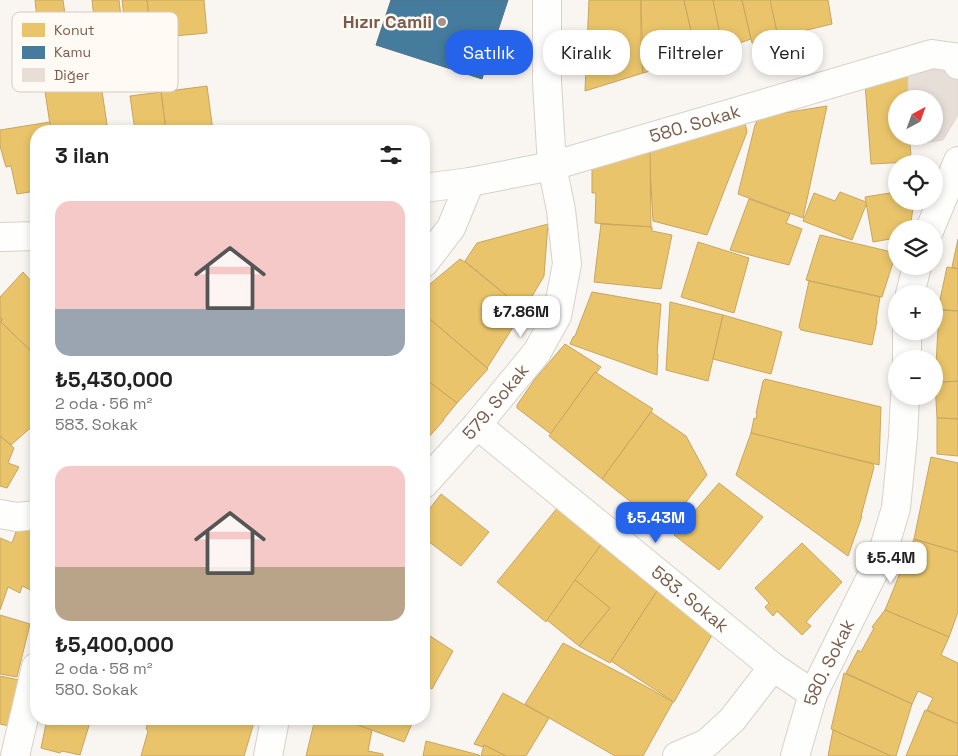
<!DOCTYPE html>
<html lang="tr">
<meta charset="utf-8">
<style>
:root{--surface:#fff;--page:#f2f2f2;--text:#222;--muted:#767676;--accent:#2563eb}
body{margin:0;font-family:"Space Grotesk",sans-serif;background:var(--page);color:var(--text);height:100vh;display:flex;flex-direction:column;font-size:19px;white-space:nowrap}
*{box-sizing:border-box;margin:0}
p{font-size:16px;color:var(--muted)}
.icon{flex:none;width:28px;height:28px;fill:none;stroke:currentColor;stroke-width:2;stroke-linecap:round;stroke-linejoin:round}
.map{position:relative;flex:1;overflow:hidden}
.details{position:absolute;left:30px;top:125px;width:400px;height:600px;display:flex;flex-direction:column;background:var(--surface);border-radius:20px;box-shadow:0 2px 8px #0003}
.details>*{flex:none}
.guide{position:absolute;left:445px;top:30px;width:438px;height:45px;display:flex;gap:10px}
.needle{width:32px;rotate:41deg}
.buttons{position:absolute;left:888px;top:90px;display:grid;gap:10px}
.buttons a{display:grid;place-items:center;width:55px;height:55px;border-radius:50%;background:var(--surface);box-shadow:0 2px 8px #0003;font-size:25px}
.price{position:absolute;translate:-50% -42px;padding:0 11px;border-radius:10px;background:#fff;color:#222;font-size:16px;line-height:32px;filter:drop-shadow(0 1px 2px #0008)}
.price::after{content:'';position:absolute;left:50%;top:30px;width:15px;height:11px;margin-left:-8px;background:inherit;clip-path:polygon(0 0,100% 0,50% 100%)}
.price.selected{background:var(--accent);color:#fff}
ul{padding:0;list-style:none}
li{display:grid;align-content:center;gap:10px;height:265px;padding:0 25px}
li span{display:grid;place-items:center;height:155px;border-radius:15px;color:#555}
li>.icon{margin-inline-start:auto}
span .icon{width:90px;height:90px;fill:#fffc;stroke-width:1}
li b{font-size:21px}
h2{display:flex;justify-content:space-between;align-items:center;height:60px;padding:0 25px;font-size:21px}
.pill{padding:0 18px;border-radius:20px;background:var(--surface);box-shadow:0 2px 8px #0003;font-size:18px;line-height:45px}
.pill.selected{background:var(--accent);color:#fff}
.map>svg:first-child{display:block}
</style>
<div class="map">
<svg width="958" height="756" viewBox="0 0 958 756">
<rect width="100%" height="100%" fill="#f9f5f0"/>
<g fill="#e9c46a" stroke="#c8a561">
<path d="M35 0H63L69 43 40 45Z"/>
<path d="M92 0H119L124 41 97 44Z"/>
<path d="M122 0H147L151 34 126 36Z"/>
<path d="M147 0H204L207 33 152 38Z"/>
<path d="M589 0H641V57L643 73 585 91Z"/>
<path d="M641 0H684L697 58 643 73Z"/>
<path d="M684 0H713L724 53 698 61Z"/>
<path d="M713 0H742L751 39 723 49Z"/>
<path d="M742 0H771L778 38 752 43Z"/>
<path d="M770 0H828L832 24 778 37Z"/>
<path d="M908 74V99H896V136H908L909 145H910L911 154 910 155 911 162 871 164 865 83Z"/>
<path d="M100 78 108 131H51L44 85Z"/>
<path d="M207 86 213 131H166L161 92Z"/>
<path d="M161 92 166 131H135L130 96Z"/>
<path d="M827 106 803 218 738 194 755 125 759 117Z"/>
<path d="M50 122 51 131H36V191L17 194 11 166 6 167 0 146V130Z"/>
<path d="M745 123 747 132 707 235 653 221 649 149Z"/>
<path d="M650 149 651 227 595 223 596 193H592V166L625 160V156Z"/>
<path d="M840 192 866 202V205L852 240 803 221 814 193 835 201Z"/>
<path d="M896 192V201H914L910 229H896V238L873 242 865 197Z"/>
<path d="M749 199 790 214 786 223 802 229 789 265 730 250Z"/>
<path d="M548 224 544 276 524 310 465 261 477 243Z"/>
<path d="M601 224 652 227V231L672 235 661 289 594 282Z"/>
<path d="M820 235 896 253 882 297 806 280Z"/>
<path d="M958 239V269L952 267Z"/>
<path d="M698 242 749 258 734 313 681 297Z"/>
<path d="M460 259 465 262 524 310 487 368 424 314V289Z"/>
<path d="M947 267 958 269V311L938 309Z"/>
<path d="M23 272 32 282 33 280 36 283V356L1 322 2 319 0 317V297Z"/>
<path d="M809 281 880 297 876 321H877L872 345 801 330 799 327Z"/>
<path d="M592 292 661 304 657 354H658L657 375 570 344 573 337 575 336Z"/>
<path d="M670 302 723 315 708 381 666 370Z"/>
<path d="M939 310 958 311V381L935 383Z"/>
<path d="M424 314 488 369 457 403 424 378Z"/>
<path d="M723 315 782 332 771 374 713 359Z"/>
<path d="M0 317 2 319 1 322 36 356V423L11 445 0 436Z"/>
<path d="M565 344 601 367 596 373 595 372 551 434 517 408V405L535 379Z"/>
<path d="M595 372 653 409 602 479 549 436Z"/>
<path d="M424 378 457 403 443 420H444L428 438 424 434Z"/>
<path d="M765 379 881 407 879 465 751 433 754 418 756 419 757 414 756 413 763 381Z"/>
<path d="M958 381V419L937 418 935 383Z"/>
<path d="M651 412 686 436 707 475 665 529 602 479Z"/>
<path d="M937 418 958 419V456L937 454Z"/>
<path d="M751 433 873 464 874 467 861 516H862L848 556 736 475Z"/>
<path d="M0 436 14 448 8 463 19 467 7 488 0 486Z"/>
<path d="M931 457 958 463V552L914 539Z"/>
<path d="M719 483 763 517 719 570 674 535Z"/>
<path d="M441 494 489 532 461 566 424 538V516Z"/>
<path d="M558 507 603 542 546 622 497 582Z"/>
<path d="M18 526 36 531V579L33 591 22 586 20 593 8 587 0 610V538L12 543Z"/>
<path d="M914 539 958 552V612L949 637 885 610Z"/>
<path d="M603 542 661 585 610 663 579 646 610 608 575 580Z"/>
<path d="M802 543 842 582 806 622 811 626 802 635 777 611 773 616 765 607 769 603 755 588Z"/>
<path d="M575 580 610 608 579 646 547 620Z"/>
<path d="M661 585 716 628 674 702 611 661Z"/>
<path d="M885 610 949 637 941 655 958 663V724L927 710 933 698 918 691 912 704 846 673 858 650 861 652 874 628 872 627Z"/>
<path d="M0 615 30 624 17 677 0 674Z"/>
<path d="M424 632 453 651 432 689 424 685Z"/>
<path d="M563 643 647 687 673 702 643 756H615L525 704Z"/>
<path d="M844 673 912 704 896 756H891L831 729Z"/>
<path d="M0 676 24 681 14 727 0 724Z"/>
<path d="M503 693 549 718 526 756H506L484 745 483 747 474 744Z"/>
<path d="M925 710 958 724V756H906Z"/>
<path d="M47 719H91L80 755 62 751 60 753 41 748Z"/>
<path d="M149 719H255L244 756H141L148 731 146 729Z"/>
<path d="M315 719H342L372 730 368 751 383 754V756H306Z"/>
<path d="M342 719H414L404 742Z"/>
<path d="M833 730 891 756H828Z"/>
<path d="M426 741 479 755 480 756H423Z"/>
<path d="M484 745 506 756H481Z"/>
</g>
<path fill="#457b9d" stroke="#557285" d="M391 0H508L482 79 376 45Z"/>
<path fill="#e6ded7" stroke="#e2d8d2" d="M935 67V70L955 69 958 76V115L943 140 909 145 908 136H934V99H908V74Z"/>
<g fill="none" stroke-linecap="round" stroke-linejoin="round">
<defs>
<g id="minor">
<path id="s1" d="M424 188 470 182 552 166 932 54 954 57 958 65"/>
<path d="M930 229 958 161"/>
<path d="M0 237 36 236"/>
<path d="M424 263 451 228 470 182"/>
<path d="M910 294 917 266"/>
<path d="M907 359V331"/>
<path id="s2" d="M477 425 773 667 813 694"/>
<path id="s3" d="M424 484 477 425 537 352 557 316 567 264 561 210 552 166 547 82V0"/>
<path d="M0 514 17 517 36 515"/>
<path d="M15 756 36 667"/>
<path d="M268 756 275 719"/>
<path d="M677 756 707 743 732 720 773 667"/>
<path id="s4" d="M795 756 813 694 882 555 896 508 903 437 905 396"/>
</g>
</defs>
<use href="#minor" stroke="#d7d1cb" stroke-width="30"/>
<use href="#minor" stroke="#fefefd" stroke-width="28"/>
</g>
<circle fill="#a69286" stroke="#fffaf3" stroke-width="2" cx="442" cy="22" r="5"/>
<g text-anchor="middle" stroke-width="5" stroke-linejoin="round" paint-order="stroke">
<g font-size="18" font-weight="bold" fill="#7a5c4d" stroke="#fffaf3" text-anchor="end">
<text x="432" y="28">Hızır Camii</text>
</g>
<g font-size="18" fill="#7a5c4d" stroke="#fffaf3">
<text dy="6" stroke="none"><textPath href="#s1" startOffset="279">580. Sokak</textPath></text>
<text dy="6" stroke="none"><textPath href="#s3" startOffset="109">579. Sokak</textPath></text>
<text dy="6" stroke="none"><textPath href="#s2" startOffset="275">583. Sokak</textPath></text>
<text dy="6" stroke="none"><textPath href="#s4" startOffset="100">580. Sokak</textPath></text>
</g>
</g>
<rect x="12" y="12" width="166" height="80" rx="8" fill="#fffaf3" stroke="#d7cbc1" stroke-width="1"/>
<rect x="22" y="23" width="23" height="14" fill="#e9c46a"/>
<rect x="22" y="46" width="23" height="13" fill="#457b9d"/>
<rect x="22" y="68" width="23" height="14" fill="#e6ded7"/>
<g font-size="14" fill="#7a5c4d">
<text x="54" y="35">Konut</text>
<text x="54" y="57">Kamu</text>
<text x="54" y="80">Diğer</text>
</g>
</svg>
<div class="buttons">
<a><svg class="needle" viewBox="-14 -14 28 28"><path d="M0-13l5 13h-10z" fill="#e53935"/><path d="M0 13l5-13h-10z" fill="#767676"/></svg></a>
<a><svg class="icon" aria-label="locate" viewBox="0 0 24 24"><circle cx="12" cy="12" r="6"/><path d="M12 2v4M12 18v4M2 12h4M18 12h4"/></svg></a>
<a><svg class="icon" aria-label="layers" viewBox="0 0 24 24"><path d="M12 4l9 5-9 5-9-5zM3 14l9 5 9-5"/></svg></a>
<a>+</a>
<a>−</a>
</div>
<b class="price" style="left:521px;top:338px">₺7.86M</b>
<b class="price selected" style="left:656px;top:544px">₺5.43M</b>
<b class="price" style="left:891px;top:584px">₺5.4M</b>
<div class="guide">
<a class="pill selected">Satılık</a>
<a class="pill">Kiralık</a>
<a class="pill">Filtreler</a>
<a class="pill">Yeni</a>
</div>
<section class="details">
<h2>3 ilan<svg class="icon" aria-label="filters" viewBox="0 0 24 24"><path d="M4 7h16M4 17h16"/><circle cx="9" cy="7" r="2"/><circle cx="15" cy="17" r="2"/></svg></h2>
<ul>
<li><span style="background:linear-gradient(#f6c9c9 70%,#9aa5b1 0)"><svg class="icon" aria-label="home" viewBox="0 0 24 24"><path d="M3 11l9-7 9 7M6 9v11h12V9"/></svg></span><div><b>₺5,430,000</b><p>2 oda · 56 m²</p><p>583. Sokak</p></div></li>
<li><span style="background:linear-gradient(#f6c9c9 65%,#b9a48a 0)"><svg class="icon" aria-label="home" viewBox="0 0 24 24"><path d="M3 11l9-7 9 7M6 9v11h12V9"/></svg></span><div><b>₺5,400,000</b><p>2 oda · 58 m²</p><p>580. Sokak</p></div></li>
</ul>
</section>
</div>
